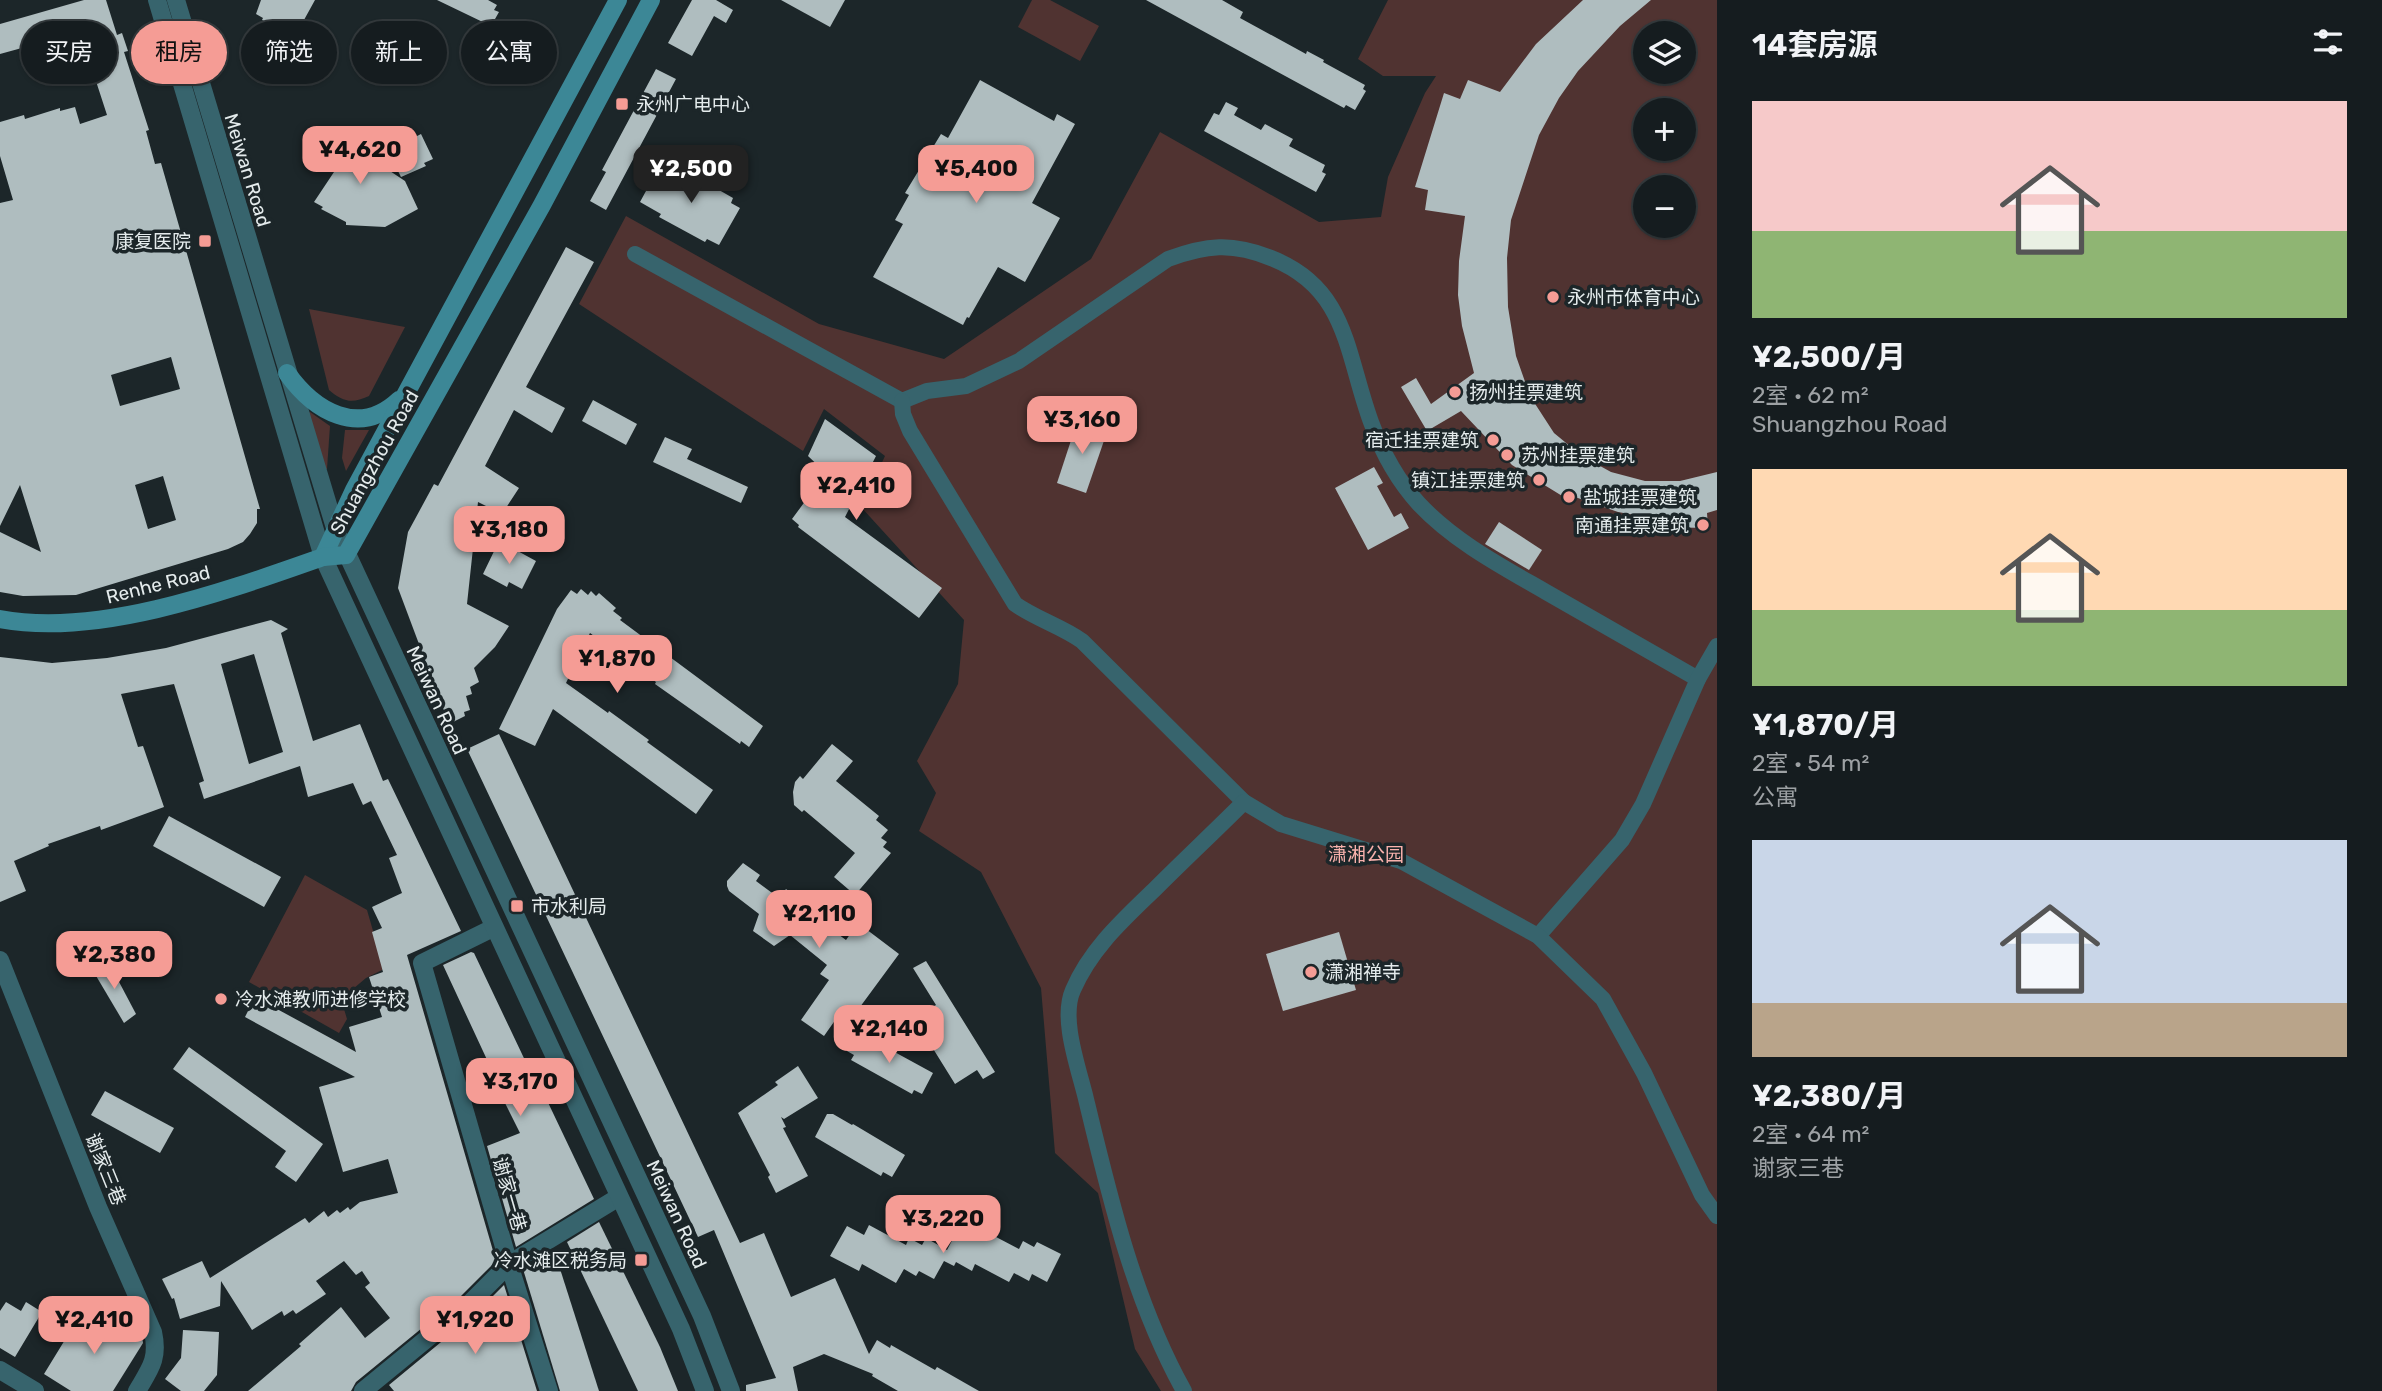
<!DOCTYPE html>
<html lang="zh">
<meta charset="utf-8">
<style>
:root{--surface:#151c1f;--page:#22292c;--text:#f1f3f6;--muted:#9da1a4;--line:#343a3d;--accent:#f59c95}
body{margin:0;font-family:Rubik,"Noto Sans SC",sans-serif;background:var(--page);color:var(--text);height:100vh;display:flex;flex-direction:column;font-size:26px;white-space:nowrap}
*{box-sizing:border-box;margin:0}
p{font-size:23px;color:var(--muted)}
.icon{flex:none;width:38px;height:38px;fill:none;stroke:currentColor;stroke-width:2;stroke-linecap:round;stroke-linejoin:round}
.map{position:relative;flex:1;overflow:hidden}
.panel{display:flex;flex-direction:column;background:var(--surface);width:665px}
.panel>*{flex:none}
.guide{position:absolute;left:21px;top:21px;width:665px;height:63px;display:flex;gap:14px}
.buttons{position:absolute;left:1633px;top:21px;display:grid;gap:14px}
.buttons a{display:grid;place-items:center;width:63px;height:63px;border-radius:50%;background:var(--surface);box-shadow:0 2px 5px #0004,0 0 0 2px var(--line);font-size:35px}
.price{position:absolute;translate:-50% -60px;padding:0 16px;border-radius:14px;background:var(--accent);color:#111;font-size:23px;line-height:46px;filter:drop-shadow(0 2px 4px #0008)}
.price::after{content:'';position:absolute;left:50%;top:42px;width:21px;height:16px;margin-left:-10px;background:inherit;clip-path:polygon(0 0,100% 0,50% 100%)}
.price.selected{background:#222;color:#fff}
ul{padding:0;list-style:none}
li{display:grid;align-content:center;gap:14px;height:371px;padding:0 35px}
li span{display:grid;place-items:center;height:217px;border-radius:0px;color:#555}
li>.icon{margin-inline-start:auto}
span .icon{width:126px;height:126px;fill:#fffc;stroke-width:1}
li b{font-size:30px}
h2{display:flex;justify-content:space-between;align-items:center;height:84px;padding:0 35px;font-size:30px}
.pill{padding:0 24px;border-radius:32px;background:var(--surface);box-shadow:0 2px 5px #0004,0 0 0 2px var(--line);font-size:24px;line-height:63px}
.pill.selected{background:var(--accent);color:#111}
main{display:flex;flex:1;min-height:0}
.map>svg:first-child{display:block}
</style>
<main>
<div class="map">
<svg width="1717" height="1391" viewBox="0 0 1717 1391">
<rect width="100%" height="100%" fill="#1c2629"/>
<g fill="#503331" fill-rule="evenodd">
<path d="M1032 0H1050L1099 26 1080 61 1018 27Z"/>
<path d="M1388 0H1717V1391H1161L1135 1349 1098 1193 1055 1153 1041 988 981 872 919 831 936 793 917 761 958 684 964 620 861 507 885 456 824 409 803 451 579 304 626 216 819 324 944 359 1091 259 1160 132 1319 222 1381 217 1388 177 1425 93 1436 76H1383L1358 59ZM1645 33H1684V72H1645ZM1645 110H1684V149H1645ZM1645 187H1684V226H1645Z"/>
<path d="M309 309 405 327 369 396C352 404 343 402 329 390Z"/>
<path d="M310 412 330 426 327 469H325L307 413Z"/>
<path d="M345 430H369L346 471 342 458Z"/>
<path d="M305 875 367 910 384 969 366 978 341 999 347 1019 339 1033 249 982Z"/>
</g>
<g fill="#afbdbf" fill-rule="evenodd">
<path d="M84 0H106L117 35 122 33 128 51 124 52 149 130 146 131 155 164 161 163 260 509H257V523L250 534 243 542 228 549 76 595 23 596 0 592V532L41 552 20 485 0 526V203L13 200 0 156V122L24 115 25 119 60 108V111L75 107 80 124 107 115 80 32 0 54V24ZM171 357 180 389 120 406 111 375ZM163 476 176 520 148 529 135 485Z"/>
<path d="M261 0H315L299 29 293 26 290 32 262 20 263 18 256 14Z"/>
<path d="M437 0H488L497 5 494 10 499 12 491 26Z"/>
<path d="M692 0H716L733 10 726 23 714 16 692 56 668 43Z"/>
<path d="M781 0H845L830 27Z"/>
<path d="M1146 0H1222L1243 12 1240 18 1306 54 1307 51 1324 60 1323 62 1365 85 1363 89 1366 91 1355 110 1346 105 1344 108Z"/>
<path d="M1583 0H1651L1620 26 1578 71 1559 98 1539 135 1511 220 1507 258 1508 307 1516 356 1530 396 1554 433 1582 456 1611 472 1645 481H1680L1717 472V510L1707 513 1708 528 1656 527 1657 519 1618 512 1575 497 1572 502 1512 465 1461 411 1427 431 1401 387 1416 378 1431 404 1474 373 1462 326 1458 295 1459 261 1465 216 1425 210 1428 190 1415 187 1444 93 1460 99 1468 80 1500 92 1536 44Z"/>
<path d="M656 69 676 79 606 210 590 201 606 172 602 170Z"/>
<path d="M980 80 1054 121 1057 114 1075 124 1032 203 1060 218 1025 282 998 267 969 318 967 317 963 325 873 277 903 224 895 220 909 195 905 193 941 134 948 138Z"/>
<path d="M1226 102 1238 108 1234 115 1261 130 1265 124 1293 139 1289 146 1325 165 1322 172 1326 174 1316 192 1204 131 1214 113 1219 115Z"/>
<path d="M325 128 405 181 418 209 385 227 346 225V222L321 209 323 207 314 202 336 169 318 159 320 156 311 150Z"/>
<path d="M421 134 433 159 424 163 426 166 401 177 388 151Z"/>
<path d="M664 165 681 175 684 170 733 198 731 203 740 208 719 245 707 239 705 242 659 217 661 214 640 202 658 169 661 171Z"/>
<path d="M566 247 594 262 526 387 565 408 552 433 514 410 485 466 519 488 502 514 478 502 467 604 509 626 495 647 474 668 479 682 470 687 472 694 466 696 470 710 464 712 465 716 449 724 398 588 408 532 434 484 438 486Z"/>
<path d="M593 400 637 424 626 445 582 421Z"/>
<path d="M825 419 876 456 845 517 942 588 919 618 798 527 799 525 792 519 826 473 808 456Z"/>
<path d="M1078 419 1108 429 1086 493 1057 483Z"/>
<path d="M665 437 692 449 687 459 748 487 741 503 653 462Z"/>
<path d="M1374 467 1383 483 1377 486 1394 517 1401 513 1409 528 1368 550 1335 488Z"/>
<path d="M1499 522 1542 550 1529 570 1485 544Z"/>
<path d="M499 541 536 561 522 589 509 582 507 587 483 574Z"/>
<path d="M581 589 588 595 591 591 596 596 599 593 616 608 613 611 622 618 620 620 763 726 749 747 741 741 740 744 655 684 656 682 590 633 566 683 608 713 609 711 649 740 647 742 713 790 696 814 553 709 535 746 499 729 557 609 571 590 577 594Z"/>
<path d="M271 620 288 629 281 633 313 741 360 724 383 781 388 779 461 931 407 955 496 1261 460 1297 356 1382 351 1391H248L301 1346 299 1344 341 1307 365 1338 390 1318 365 1287 370 1283 362 1271 356 1275 344 1261 316 1281 326 1294 296 1314 293 1310 284 1316 282 1311 252 1330 221 1281 220 1306 180 1319 174 1298 172 1299 162 1279 202 1261 210 1278 305 1218 309 1223 324 1211 328 1217 337 1210 340 1213 348 1207 350 1210 360 1202 398 1193 388 1159 343 1172 319 1087 355 1077 245 1017 255 997 356 1052 349 1027 382 1017 369 977 383 972 372 932 382 928 372 907 402 893 389 858 397 855 371 801 363 805 353 783 308 797 300 766 204 799 199 783 204 781 174 684 121 694 138 747 143 746 164 807 101 830 100 826 48 844 49 846 14 861 26 891 0 902V657L52 663 107 658 166 648ZM254 654 283 752 249 764 221 664Z"/>
<path d="M499 734 740 1243 764 1233 791 1297 835 1278 869 1354 877 1340 890 1348 891 1345 935 1370 937 1367 979 1391H898L872 1376 873 1374 824 1354 793 1367 798 1391H746V1385L776 1378 714 1230 698 1237 467 749Z"/>
<path d="M832 744 853 761 836 781 879 816 876 820 888 830 881 838 887 842 883 847 891 853 855 895 834 877 855 853 804 810 802 812 794 805 793 792 795 782 800 776 803 779Z"/>
<path d="M169 816 281 877 264 907 153 846Z"/>
<path d="M743 863 760 875 756 881 779 898 786 889 806 904 798 914 827 936 831 929 846 940 858 923 899 954 846 1026 836 1019 824 1036 801 1020 829 980 820 974 827 965 790 935 774 946 753 931 759 914 729 891 727 886V881Z"/>
<path d="M1339 932 1356 990 1283 1011 1266 954Z"/>
<path d="M471 952 474 953 531 1073 533 1071 594 1199 516 1247 487 1146 520 1133 496 1085 490 1088 481 1067 489 1064 443 965Z"/>
<path d="M108 961 136 1014 124 1023 92 969Z"/>
<path d="M926 961 995 1072 983 1079 977 1070 955 1084 914 1018 936 1005 913 968Z"/>
<path d="M858 1032 933 1073 922 1094 914 1090 912 1094 851 1060 854 1055 847 1051Z"/>
<path d="M189 1047 323 1144 296 1182 275 1167 286 1151 173 1069Z"/>
<path d="M798 1066 818 1098 784 1119 781 1117 786 1127 783 1128 808 1176 776 1193 768 1177 770 1175 738 1113 778 1085 775 1082Z"/>
<path d="M105 1091 174 1128 160 1153 91 1115Z"/>
<path d="M827 1114H833L852 1125 853 1124 905 1155 892 1177 883 1172 881 1176 815 1137Z"/>
<path d="M599 1222 660 1347 678 1391H638L567 1242Z"/>
<path d="M869 1225 906 1245 909 1238 922 1245 926 1238 947 1250 958 1229 972 1236 977 1227 1019 1249 1023 1241 1034 1247 1037 1242 1061 1254 1047 1282 1032 1274 1029 1281 1014 1273 1009 1282 975 1264 972 1271 956 1262 954 1266 944 1261 934 1279 919 1271 916 1276 904 1269 896 1283 862 1264 859 1271 830 1256 847 1226 864 1235Z"/>
<path d="M554 1250 599 1391H560L523 1269Z"/>
<path d="M504 1285 537 1391H394L389 1385 475 1314Z"/>
<path d="M6 1302 21 1311 26 1302 42 1312 15 1357 0 1348V1311Z"/>
<path d="M82 1312 110 1328 112 1325 118 1329 122 1323 142 1336 143 1343 113 1391H71L44 1374Z"/>
<path d="M183 1330 219 1332 217 1375 204 1391H181L165 1379 181 1358Z"/>
</g>
<g fill="none" stroke-linecap="round" stroke-linejoin="round">
<g stroke="#37646d" stroke-width="16">
<path d="M635 254 902 401 927 391 966 386 1019 361 1168 259C1206 245 1232 242 1271 258 1348 288 1346 354 1371 422 1382 452 1397 480 1419 504 1455 542 1501 566 1546 592 1596 621 1647 650 1698 679"/>
<path d="M902 401 903 414 910 431 1015 604C1036 619 1061 626 1082 641L1244 802"/>
<path d="M1538 936 1622 840 1643 804 1698 679 1717 646"/>
<path d="M1184 1391C1134 1301 1110 1199 1086 1099 1079 1069 1060 1019 1073 990 1091 948 1124 919 1156 888 1185 859 1215 831 1244 802L1281 824 1401 861 1538 936 1603 999 1644 1073 1702 1195 1717 1216"/>
</g>
<g stroke="#37646d" stroke-width="18">
<path d="M493 928 422 963 509 1264 549 1391"/>
<path d="M0 960 98 1207 153 1332C159 1359 150 1369 137 1391"/>
<path d="M0 1370 35 1391"/>
<path d="M363 1391 468 1305 509 1264 619 1197"/>
</g>
<g stroke="#37646d" stroke-width="18">
<path d="M157 0 323 557 681 1329 705 1391"/>
<path d="M176 0 335 528 702 1316 731 1391"/>
</g>
<g stroke="#3c8796" stroke-width="18">
<path d="M287 373C314 411 359 438 399 400"/>
<path d="M323 557 354 490 618 0"/>
<path d="M0 619C99 638 229 590 323 557L346 555 542 205 651 0"/>
</g>
</g>
<g fill="#f59c95" stroke="#1c2629" stroke-width="2.5">
<rect x="615" y="97" width="14" height="14" rx="3.5"/>
<rect x="198" y="234" width="14" height="14" rx="3.5"/>
<circle cx="1553" cy="297" r="7"/>
<circle cx="1455" cy="392" r="7"/>
<circle cx="1493" cy="440" r="7"/>
<circle cx="1507" cy="455" r="7"/>
<circle cx="1539" cy="480" r="7"/>
<circle cx="1569" cy="497" r="7"/>
<circle cx="1703" cy="525" r="7"/>
<rect x="510" y="899" width="14" height="14" rx="3.5"/>
<circle cx="1311" cy="972" r="7"/>
<circle cx="221" cy="999" r="7"/>
<rect x="634" y="1253" width="14" height="14" rx="3.5"/>
</g>
<g text-anchor="middle" stroke-width="7" stroke-linejoin="round" paint-order="stroke">
<g font-size="19" fill="#e4ebec" stroke="#1c2629" text-anchor="start">
<text x="636" y="111">永州广电中心</text>
<text x="191" y="248" text-anchor="end">康复医院</text>
<text x="1567" y="304">永州市体育中心</text>
<text x="1469" y="399">扬州挂票建筑</text>
<text x="1479" y="447" text-anchor="end">宿迁挂票建筑</text>
<text x="1521" y="462">苏州挂票建筑</text>
<text x="1525" y="487" text-anchor="end">镇江挂票建筑</text>
<text x="1583" y="504">盐城挂票建筑</text>
<text x="1689" y="532" text-anchor="end">南通挂票建筑</text>
<text x="531" y="913">市水利局</text>
<text x="1325" y="979">潇湘禅寺</text>
<text x="235" y="1006">冷水滩教师进修学校</text>
<text x="627" y="1267" text-anchor="end">冷水滩区税务局</text>
</g>
<g font-size="19" fill="#e4ebec" stroke="#1c2629">
<text transform="translate(248 170) rotate(73)" y="7">Meiwan Road</text>
<text transform="translate(374 462) rotate(-61)" y="7">Shuangzhou Road</text>
<text transform="translate(158 584) rotate(-14)" y="7">Renhe Road</text>
<text transform="translate(437 700) rotate(65)" y="7">Meiwan Road</text>
<text transform="translate(106 1169) rotate(68)" y="7">谢家三巷</text>
<text transform="translate(510 1194) rotate(74)" y="7">谢家一巷</text>
<text transform="translate(677 1214) rotate(65)" y="7">Meiwan Road</text>
</g>
<g font-size="19" fill="#f8b1ac" stroke="#1c2629">
<text x="1366" y="861">潇湘公园</text>
</g>
</g>
</svg>
<div class="buttons">
<a><svg class="icon" aria-label="layers" viewBox="0 0 24 24"><path d="M12 4l9 5-9 5-9-5zM3 14l9 5 9-5"/></svg></a>
<a>+</a>
<a>−</a>
</div>
<b class="price" style="left:360px;top:186px">¥4,620</b>
<b class="price selected" style="left:691px;top:205px">¥2,500</b>
<b class="price" style="left:976px;top:205px">¥5,400</b>
<b class="price" style="left:1082px;top:456px">¥3,160</b>
<b class="price" style="left:856px;top:522px">¥2,410</b>
<b class="price" style="left:509px;top:566px">¥3,180</b>
<b class="price" style="left:617px;top:695px">¥1,870</b>
<b class="price" style="left:819px;top:950px">¥2,110</b>
<b class="price" style="left:114px;top:991px">¥2,380</b>
<b class="price" style="left:889px;top:1065px">¥2,140</b>
<b class="price" style="left:520px;top:1118px">¥3,170</b>
<b class="price" style="left:943px;top:1255px">¥3,220</b>
<b class="price" style="left:94px;top:1356px">¥2,410</b>
<b class="price" style="left:475px;top:1356px">¥1,920</b>
<div class="guide">
<a class="pill">买房</a>
<a class="pill selected">租房</a>
<a class="pill">筛选</a>
<a class="pill">新上</a>
<a class="pill">公寓</a>
</div>
</div>
<section class="panel">
<h2>14套房源<svg class="icon" aria-label="filters" viewBox="0 0 24 24"><path d="M4 7h16M4 17h16"/><circle cx="9" cy="7" r="2"/><circle cx="15" cy="17" r="2"/></svg></h2>
<ul>
<li><span style="background:linear-gradient(#f6c9c9 60%,#8fb573 0)"><svg class="icon" aria-label="home" viewBox="0 0 24 24"><path d="M3 11l9-7 9 7M6 9v11h12V9"/></svg></span><div><b>¥2,500/月</b><p>2室 · 62 m²</p><p>Shuangzhou Road</p></div></li>
<li><span style="background:linear-gradient(#ffd9b3 65%,#8fb573 0)"><svg class="icon" aria-label="home" viewBox="0 0 24 24"><path d="M3 11l9-7 9 7M6 9v11h12V9"/></svg></span><div><b>¥1,870/月</b><p>2室 · 54 m²</p><p>公寓</p></div></li>
<li><span style="background:linear-gradient(#c9d6e8 75%,#b9a48a 0)"><svg class="icon" aria-label="home" viewBox="0 0 24 24"><path d="M3 11l9-7 9 7M6 9v11h12V9"/></svg></span><div><b>¥2,380/月</b><p>2室 · 64 m²</p><p>谢家三巷</p></div></li>
</ul>
</section>
</main>
